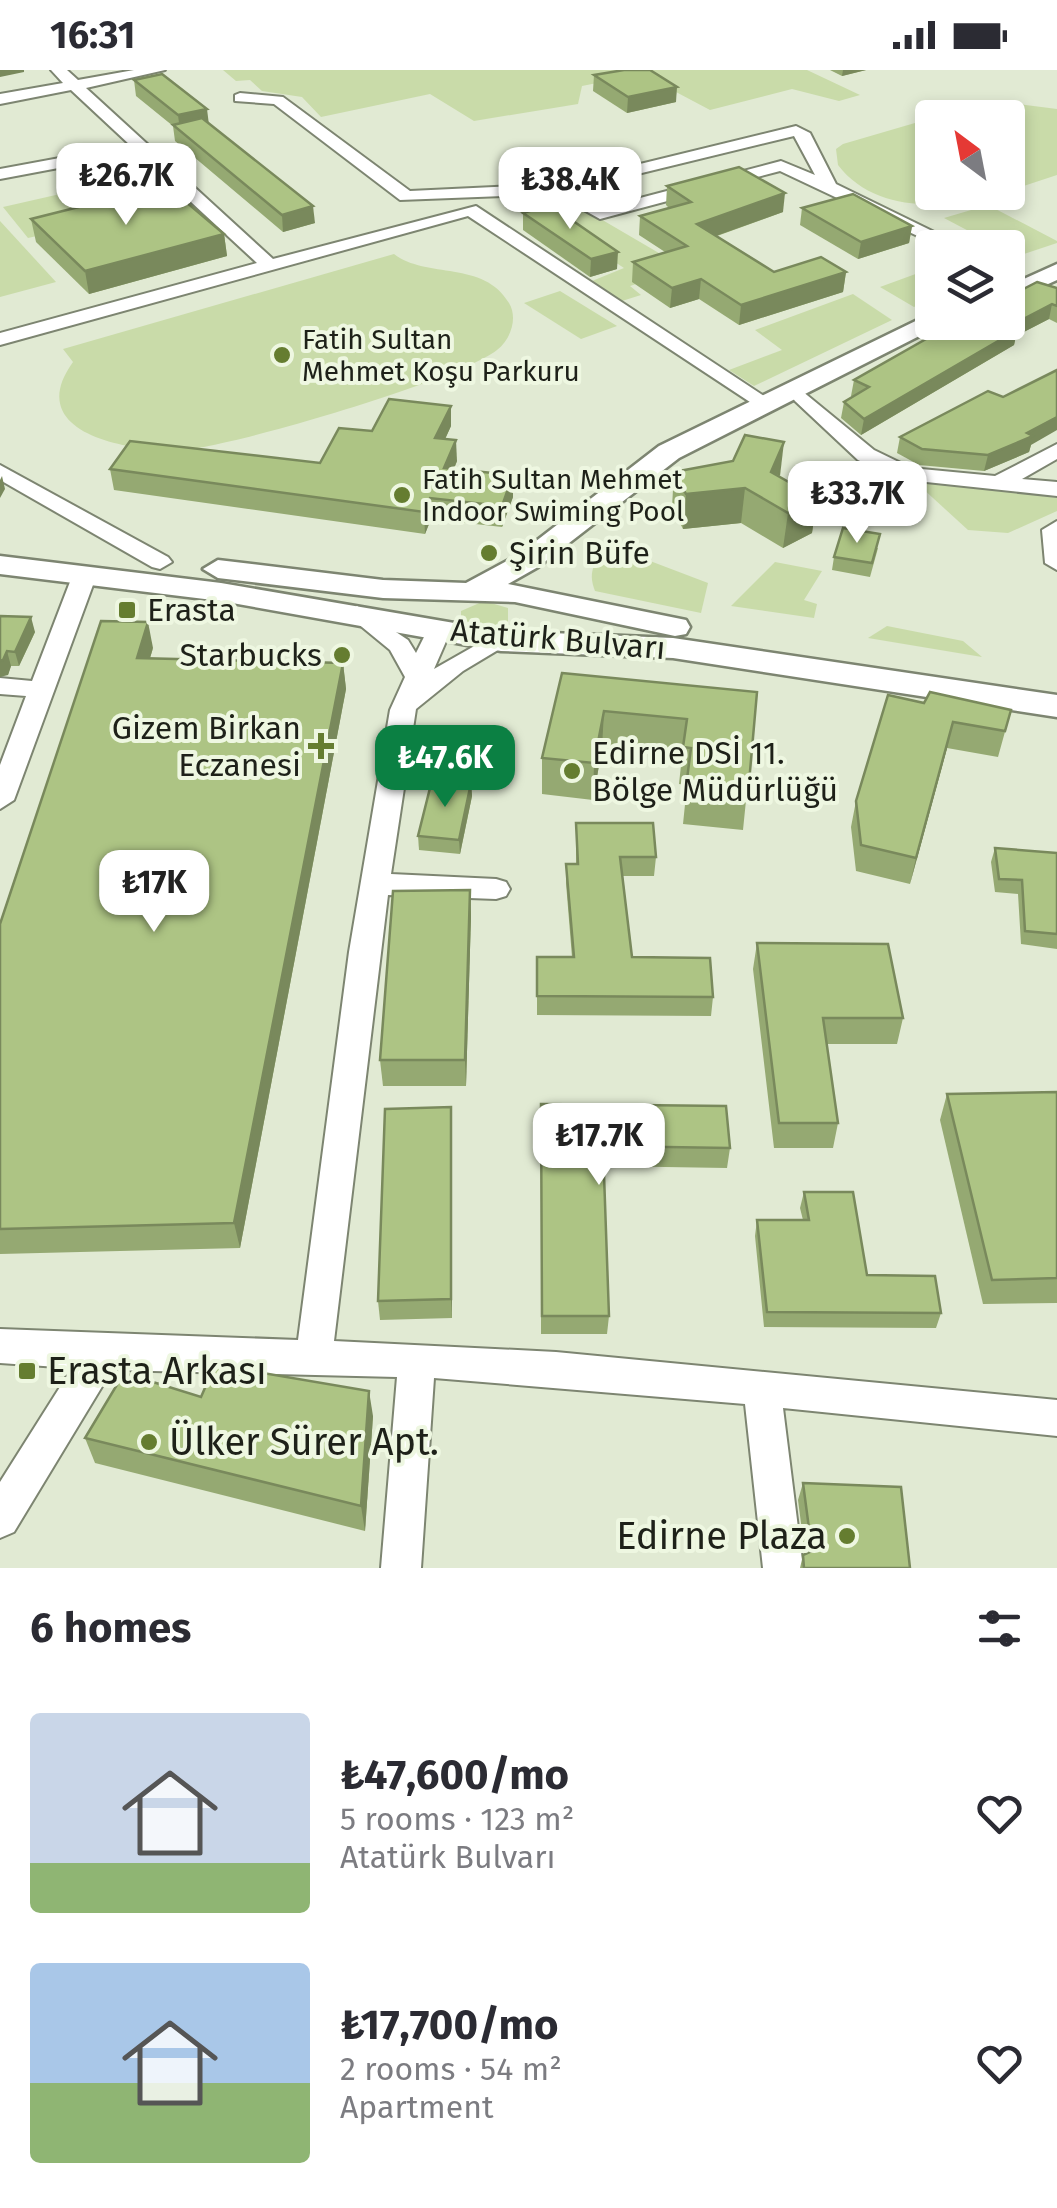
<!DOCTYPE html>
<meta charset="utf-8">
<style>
:root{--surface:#fff;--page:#f7f7f7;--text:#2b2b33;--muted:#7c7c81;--accent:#0b8043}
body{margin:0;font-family:"Fira Sans",sans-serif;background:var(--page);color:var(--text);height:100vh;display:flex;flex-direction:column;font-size:38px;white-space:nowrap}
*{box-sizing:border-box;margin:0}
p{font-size:32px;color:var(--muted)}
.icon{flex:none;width:55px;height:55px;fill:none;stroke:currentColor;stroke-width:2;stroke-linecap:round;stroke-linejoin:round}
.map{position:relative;height:1498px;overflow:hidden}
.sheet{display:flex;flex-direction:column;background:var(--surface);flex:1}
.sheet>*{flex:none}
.needle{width:65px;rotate:328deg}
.controls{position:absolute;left:915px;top:30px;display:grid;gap:20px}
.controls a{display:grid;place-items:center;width:110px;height:110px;border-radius:10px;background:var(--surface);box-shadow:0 5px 15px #0003;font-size:50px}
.price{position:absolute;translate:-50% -85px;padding:0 22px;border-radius:20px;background:#fff;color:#222;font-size:32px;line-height:65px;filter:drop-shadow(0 2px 5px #0008)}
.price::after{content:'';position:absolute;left:50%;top:60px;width:30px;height:22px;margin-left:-15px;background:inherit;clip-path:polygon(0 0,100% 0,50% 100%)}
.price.selected{background:var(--accent);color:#fff}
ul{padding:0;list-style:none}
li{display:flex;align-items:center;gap:30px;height:250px;padding:0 30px}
li span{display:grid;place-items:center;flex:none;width:280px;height:200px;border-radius:10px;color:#555}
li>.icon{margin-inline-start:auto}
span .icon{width:120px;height:120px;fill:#fffc;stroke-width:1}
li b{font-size:42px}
h2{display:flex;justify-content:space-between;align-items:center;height:120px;padding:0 30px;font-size:42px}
.status{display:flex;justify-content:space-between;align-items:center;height:70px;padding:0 50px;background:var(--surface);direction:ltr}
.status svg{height:28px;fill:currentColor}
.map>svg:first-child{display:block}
</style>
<div class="status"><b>16:31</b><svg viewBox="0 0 49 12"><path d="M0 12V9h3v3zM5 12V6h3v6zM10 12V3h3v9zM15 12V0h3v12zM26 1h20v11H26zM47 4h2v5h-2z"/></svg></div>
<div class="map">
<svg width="1057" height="1498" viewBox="0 0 1057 1498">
<rect width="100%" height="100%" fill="#e1ead3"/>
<g fill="#c9dba9">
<path d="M223 0H807L860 25 839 31 792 19 710 40 642 4 582 16 578 34 474 51 430 24 321 47 302 27 262 21 250 10 236 11Z"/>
<path d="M995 31 1057 39V105L1008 121V48L934 47Z"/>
<path d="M932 48V122L1004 123C951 139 876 145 838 95L836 79 843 74Z"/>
<path d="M113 112 141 142 28 168 3 137Z"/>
<path d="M558 124 664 186 673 202 630 216 641 225 622 231 592 211 624 198 526 133Z"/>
<path d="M988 135 1057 171V173L1015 187 1008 178 999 177 944 148Z"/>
<path d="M0 151 56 212 0 227Z"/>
<path d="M394 184C426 209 484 190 509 233 518 248 511 269 497 280 463 308 227 379 180 380 130 382 21 364 73 292L63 279Z"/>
<path d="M932 198V228L914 237 880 217Z"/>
<path d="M560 221 617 256 581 269 524 233Z"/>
<path d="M853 224 892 250 754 316 729 300 782 280 755 260Z"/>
<path d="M910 407 1057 428V441L1008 463 968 460Z"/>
<path d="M608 475 708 513 701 543 595 521C587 501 595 491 608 475Z"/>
<path d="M775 492 822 501 804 530 817 534 814 548 731 536Z"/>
<path d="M484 531 508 538V554L493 562 461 552V541Z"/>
<path d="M887 556 963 571 982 587 868 568Z"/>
</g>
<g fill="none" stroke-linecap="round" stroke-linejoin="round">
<defs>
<g id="minor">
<path d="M51 0H67L78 10 134 0H165L86 18 273 189 476 136 773 332 763 338 756 336 468 146 0 275V263L257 193 138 83 0 109V99L130 75 71 20 0 34V24L63 13Z"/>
<path d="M240 23 283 27 410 121 558 114 796 56 810 63 836 114 967 178H943L780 101 600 149 555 124 400 130 274 34 235 31V25ZM794 66 815 105 781 91 602 138 572 120Z"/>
<path d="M802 321 874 380 911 398 995 406 1057 374V389L1022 409 1057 412V426L898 409 858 390 795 331 792 327Z"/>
<path d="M0 395 168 487 172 492 160 499 152 497 0 410Z"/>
<path d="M1057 451V500L1045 493 1042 460Z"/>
<path d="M85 497 97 504 14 730 0 739V695L26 626 0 624V608L32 611 73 504Z"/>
<path d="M357 536 408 570 416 583 430 555H448L451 560 434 599 492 566H510L513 571 463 601 416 639 391 804 496 809 506 812 510 819 506 826 496 829 388 825 334 1271 556 1282 1057 1330V1366L783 1338 803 1498H763L745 1334 434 1308 421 1498H381L397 1307 112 1300 14 1462 0 1468V1412L72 1298 0 1293V1259L298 1270 349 882 390 640 405 607 390 580 345 543Z"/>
</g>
<g id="major">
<path d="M1057 194V210L1008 232V216Z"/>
<path d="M932 243V252L941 255 679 388 538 497 508 514 686 550 690 557 686 564 675 566 515 532 383 528 218 508 203 499 218 490 383 510 466 513 518 485 659 376Z"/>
<path d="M0 486 221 513 501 561 673 568 1057 625V647L673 588 501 581 221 531 0 504Z"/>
</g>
</defs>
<use href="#minor" stroke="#7d8571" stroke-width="4"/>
<use href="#major" stroke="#7d8571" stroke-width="5"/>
<use href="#minor" fill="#fff" fill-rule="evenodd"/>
<use href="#major" fill="#fff" fill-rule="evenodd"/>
</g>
<g fill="#95a972">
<path d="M830 0H866L842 6Z"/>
<path d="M594 5 676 32 627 43 593 21Z"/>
<path d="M134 10 209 53 315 153 283 162 175 71 173 56 136 26Z"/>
<path d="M667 116 783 142 717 166 774 202H846L843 222 739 255 699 229 670 238 632 212 633 192 665 182 639 165 640 146 669 138 666 135Z"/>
<path d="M802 138 912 156 909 173 858 189 800 155Z"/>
<path d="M523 143 617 199 590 207 523 160Z"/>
<path d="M31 149 224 164 227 186 89 224 36 172Z"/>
<path d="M1057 218V253L1049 249 1016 266 1014 275 861 365 841 348 844 332 853 326H851L854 310Z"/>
<path d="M1003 327 1031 375 1029 382 984 401 919 395 897 383 900 367Z"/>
<path d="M451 336V356L445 369 457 391 454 399 513 405V427L502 457 431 449 425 464 114 420 110 399 320 393 372 361Z"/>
<path d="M674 402 779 407 817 428 812 463 783 478 741 453 683 459 672 437Z"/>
<path d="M878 478 870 507 832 500 834 487Z"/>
<path d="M0 546 35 562 19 596H11L8 605Z"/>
<path d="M153 578 150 588 343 593 346 619 240 1178 0 1184V854Z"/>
<path d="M562 603 757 622 743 760 683 754 687 715 679 714 682 686 602 678 593 730 542 724V688Z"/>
<path d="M924 633 1011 640 998 687 947 678 910 814 856 801 851 757 856 731Z"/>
<path d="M471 713 472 726 460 784 419 780 418 766Z"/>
<path d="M576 753 656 787 654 806H623L632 887 713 927 711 946 537 945V887H572L566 813V794H576Z"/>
<path d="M995 778 1057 783V879L1021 874 1018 824 995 822 991 792Z"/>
<path d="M470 820 471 846 466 1016H383L380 990Z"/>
<path d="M757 873 903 948 897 974H826L838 1053 833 1078H774L753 899Z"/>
<path d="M1057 1022V1233L983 1234 940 1050 947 1024Z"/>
<path d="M541 1034 730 1078 727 1098 603 1096 609 1246 607 1264H541Z"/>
<path d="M451 1037 452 1248 380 1250 378 1231Z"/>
<path d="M804 1122 867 1205 941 1243 936 1258 764 1257 755 1166 757 1150H803L800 1138Z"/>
<path d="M201 1327 373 1346 365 1461 95 1393 85 1368Z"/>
<path d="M803 1413 910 1498H800L803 1485 805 1484 798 1430Z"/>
</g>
<g fill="#79895c">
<path d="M0 0H24V2L0 7Z"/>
<path d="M843 0H866L842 6Z"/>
<path d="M677 17 676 32 627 43 628 27Z"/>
<path d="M207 39 209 55 180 61 178 45Z"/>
<path d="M785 123 783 142 696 173 697 154Z"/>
<path d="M313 136 315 153 283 162 282 145Z"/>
<path d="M912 156 909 173 858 189 861 172Z"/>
<path d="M224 164 227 186 89 224 85 201Z"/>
<path d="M618 182 617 199 590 207 591 189Z"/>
<path d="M846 202 843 222 739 255 741 235Z"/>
<path d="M701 209 699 229 670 238 672 218Z"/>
<path d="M1052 234 1049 249 1016 266 1014 275 861 365 864 349 1010 256Z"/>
<path d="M451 336V356L436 389 435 368Z"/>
<path d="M1057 347V360L1031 375 1029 382 984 401 988 385Z"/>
<path d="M456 370 457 391 445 419 444 398Z"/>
<path d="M784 372 780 406 771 402Z"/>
<path d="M513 405V427L502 457V436Z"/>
<path d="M2 406 5 419 0 428V410Z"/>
<path d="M745 418 741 453 683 459 686 424Z"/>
<path d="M430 428 431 449 425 464 424 442Z"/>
<path d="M817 428 812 463 783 478 788 443Z"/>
<path d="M31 547 35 562 19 596 15 582Z"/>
<path d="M148 552 153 578 142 614 137 588Z"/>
<path d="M7 581 11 596 8 605 0 607V591Z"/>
<path d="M343 593 346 619 240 1178 234 1153Z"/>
<path d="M604 641 602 678 593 730 594 693Z"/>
<path d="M953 652 947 678 910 814 916 788Z"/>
<path d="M471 713 472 726 460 784 459 770Z"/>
<path d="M470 820 471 846 466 1016 465 990Z"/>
<path d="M451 1037 452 1057V1248L451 1229Z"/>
<path d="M369 1321 373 1346 365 1461 361 1436Z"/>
</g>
<g fill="#adc484" stroke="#79895c" stroke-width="2.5">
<path d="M624 0H650L677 17 628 27 594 5Z"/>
<path d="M162 4 207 39 178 45 134 10Z"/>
<path d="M202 48 313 136 282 145 173 55Z"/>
<path d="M739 97 785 123 697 154 774 202 821 187 846 202 741 235 701 209 672 218 633 192 687 176 640 146 691 132 667 116Z"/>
<path d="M166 115 224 164 85 201 31 149Z"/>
<path d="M853 124 912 156 861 172 802 138Z"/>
<path d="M550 135 618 182 591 189 523 143Z"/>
<path d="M1037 212 1057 218V236L1052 234 1010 256 1017 260 864 349 844 332 869 317 854 310 956 252H1008V227Z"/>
<path d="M1057 300V347L1027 363 1033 366 988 385 922 379 900 367 988 321 1003 327Z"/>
<path d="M389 329 451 336 435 368 456 370 444 398 513 405 502 436 430 428 424 442 110 399 130 371 320 393 339 358 372 361Z"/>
<path d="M745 365 784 372 771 402 817 428 788 443 745 418 686 424 674 402 733 391Z"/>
<path d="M843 458 880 464 872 493 834 487Z"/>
<path d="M0 546 31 547 15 582 7 581 3 590 0 591Z"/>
<path d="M101 551 148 552 137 588 343 593 234 1153 0 1159V854Z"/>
<path d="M562 603 757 622 748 724 686 717 691 678 683 677 687 649 604 641 594 693 542 688Z"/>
<path d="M930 622 1011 640 1005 661 953 652 916 788 861 775 856 731 888 625 924 633Z"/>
<path d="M432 710 471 713 459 770 418 766Z"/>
<path d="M576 753H653L656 787H620L632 887 710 888 713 927 537 926V887H574L566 794H578Z"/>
<path d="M995 778 1057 783V864L1025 861 1022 810 999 809Z"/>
<path d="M470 820 465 990H380L393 821Z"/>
<path d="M757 873 888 874 903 948H823L838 1053H779Z"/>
<path d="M1057 1022V1208L992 1210 947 1024Z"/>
<path d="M541 1034 726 1036 730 1078 603 1076 609 1246H542Z"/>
<path d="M451 1037V1229L378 1231 385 1039Z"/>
<path d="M804 1122H853L867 1205 935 1206 941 1243 767 1242 757 1150H809Z"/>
<path d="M215 1295 369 1321 361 1436 85 1368 124 1303 201 1327Z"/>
<path d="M803 1413 901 1417 910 1498H804L803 1485 812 1481Z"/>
</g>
<g fill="#657d30" stroke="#eef7e1" stroke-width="4">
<circle cx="282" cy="285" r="10"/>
<circle cx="402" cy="425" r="10"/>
<circle cx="489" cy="483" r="10"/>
<rect x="117" y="530" width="20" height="20" rx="5"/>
<circle cx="342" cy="585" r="10"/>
<path d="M316 661h10v10h10v10h-10v10h-10v-10h-10v-10h10z"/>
<circle cx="572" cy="701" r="10"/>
<rect x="17" y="1291" width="20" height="20" rx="5"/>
<circle cx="149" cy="1372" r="10"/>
<circle cx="847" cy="1466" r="10"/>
</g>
<g text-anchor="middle" stroke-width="8" stroke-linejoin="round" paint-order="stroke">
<g font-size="28" fill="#1e2119" stroke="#eef7e1" text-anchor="start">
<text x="302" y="279">Fatih Sultan<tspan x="302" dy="32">Mehmet Koşu Parkuru</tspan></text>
<text x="422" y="419">Fatih Sultan Mehmet<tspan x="422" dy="32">Indoor Swiming Pool</tspan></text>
</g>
<g font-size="32" fill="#1e2119" stroke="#eef7e1" text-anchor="start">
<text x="509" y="494">Şirin Büfe</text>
<text x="147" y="551">Erasta</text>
<text x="322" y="596" text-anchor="end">Starbucks</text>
<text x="301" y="669" text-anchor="end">Gizem Birkan<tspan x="301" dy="37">Eczanesi</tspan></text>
<text x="592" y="694">Edirne DSİ 11.<tspan x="592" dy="37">Bölge Müdürlüğü</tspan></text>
</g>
<g font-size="32" fill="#1e2119" stroke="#eef7e1">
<text transform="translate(558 569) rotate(5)" y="11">Atatürk Bulvarı</text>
</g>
<g font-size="38" fill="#1e2119" stroke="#eef7e1" text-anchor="start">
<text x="47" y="1314">Erasta Arkası</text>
<text x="169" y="1385">Ülker Sürer Apt.</text>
<text x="827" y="1479" text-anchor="end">Edirne Plaza</text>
</g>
</g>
</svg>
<div class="controls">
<a><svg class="needle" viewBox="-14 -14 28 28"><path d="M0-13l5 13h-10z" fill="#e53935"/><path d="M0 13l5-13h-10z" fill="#7c7c81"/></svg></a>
<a><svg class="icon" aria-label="layers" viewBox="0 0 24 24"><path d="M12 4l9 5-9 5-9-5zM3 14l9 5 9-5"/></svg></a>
</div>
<b class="price" style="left:126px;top:158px">₺26.7K</b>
<b class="price" style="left:570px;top:162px">₺38.4K</b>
<b class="price" style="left:857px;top:476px">₺33.7K</b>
<b class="price selected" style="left:445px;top:740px">₺47.6K</b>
<b class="price" style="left:154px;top:865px">₺17K</b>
<b class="price" style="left:599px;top:1118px">₺17.7K</b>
</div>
<section class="sheet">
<h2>6 homes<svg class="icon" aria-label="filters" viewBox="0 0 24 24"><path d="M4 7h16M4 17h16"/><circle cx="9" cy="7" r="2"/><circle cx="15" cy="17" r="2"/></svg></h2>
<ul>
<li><span style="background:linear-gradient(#c9d6e8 75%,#8fb573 0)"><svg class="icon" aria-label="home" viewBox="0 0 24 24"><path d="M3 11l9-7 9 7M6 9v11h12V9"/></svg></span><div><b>₺47,600/mo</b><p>5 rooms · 123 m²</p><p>Atatürk Bulvarı</p></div><svg class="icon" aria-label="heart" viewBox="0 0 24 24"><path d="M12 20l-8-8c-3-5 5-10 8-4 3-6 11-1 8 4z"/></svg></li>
<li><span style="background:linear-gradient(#a9c7e8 60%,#8fb573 0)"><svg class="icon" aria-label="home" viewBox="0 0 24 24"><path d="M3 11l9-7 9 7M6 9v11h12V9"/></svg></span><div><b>₺17,700/mo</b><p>2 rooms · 54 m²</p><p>Apartment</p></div><svg class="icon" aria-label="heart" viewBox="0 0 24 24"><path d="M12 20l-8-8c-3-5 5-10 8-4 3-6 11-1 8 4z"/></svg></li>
</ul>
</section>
